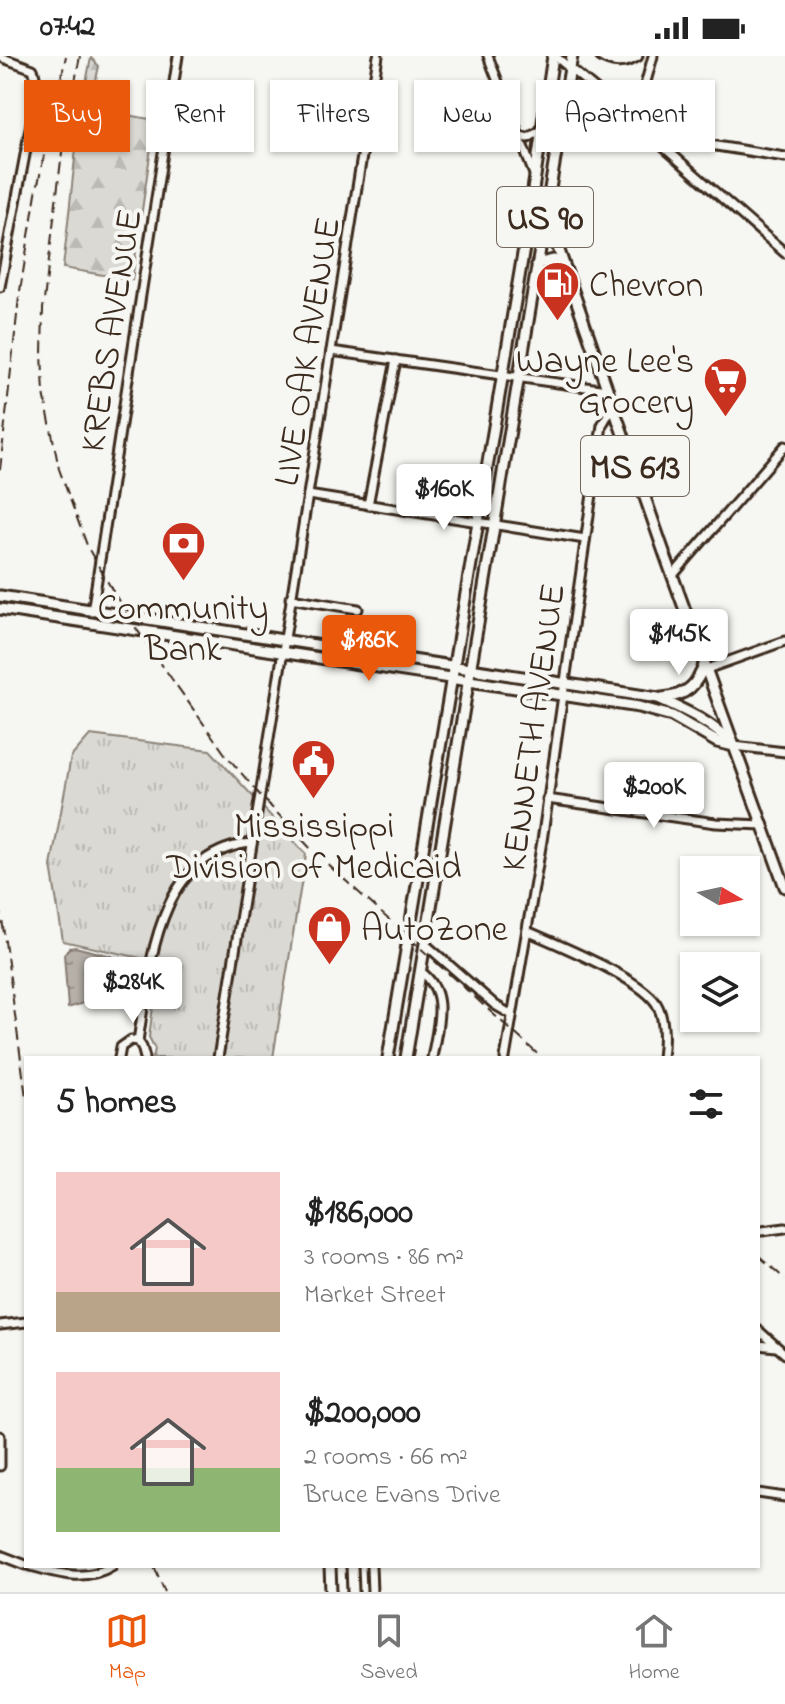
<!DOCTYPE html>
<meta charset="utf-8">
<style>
:root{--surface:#fff;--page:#f6f6f6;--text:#222;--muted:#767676;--line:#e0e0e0;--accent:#ea580c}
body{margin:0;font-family:"Indie Flower",sans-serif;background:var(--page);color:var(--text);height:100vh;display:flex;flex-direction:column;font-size:30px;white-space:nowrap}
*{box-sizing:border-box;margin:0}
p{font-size:26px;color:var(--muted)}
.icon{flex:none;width:44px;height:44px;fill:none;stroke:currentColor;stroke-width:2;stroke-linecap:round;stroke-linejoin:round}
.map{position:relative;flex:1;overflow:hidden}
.drawer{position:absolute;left:24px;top:1000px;width:736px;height:512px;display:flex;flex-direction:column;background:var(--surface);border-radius:0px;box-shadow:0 2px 6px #0004}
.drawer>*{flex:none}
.hud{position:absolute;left:24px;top:24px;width:738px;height:72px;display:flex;gap:16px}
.needle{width:52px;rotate:99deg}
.fabs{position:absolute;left:680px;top:800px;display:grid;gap:16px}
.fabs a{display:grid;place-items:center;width:80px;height:80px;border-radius:0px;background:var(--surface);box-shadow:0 2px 6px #0004;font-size:40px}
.price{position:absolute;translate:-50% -68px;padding:0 18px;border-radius:8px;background:#fff;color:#222;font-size:26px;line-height:52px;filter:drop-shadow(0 2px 4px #0008)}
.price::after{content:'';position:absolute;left:50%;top:48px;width:24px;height:18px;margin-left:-12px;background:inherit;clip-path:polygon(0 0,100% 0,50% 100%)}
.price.current{background:var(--accent);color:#fff}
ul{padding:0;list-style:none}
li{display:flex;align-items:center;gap:24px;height:200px;padding:0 32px}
li span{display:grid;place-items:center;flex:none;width:224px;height:160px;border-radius:0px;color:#555}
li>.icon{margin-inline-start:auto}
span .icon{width:96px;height:96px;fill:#fffc;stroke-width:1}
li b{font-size:34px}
h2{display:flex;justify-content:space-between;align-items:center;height:96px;padding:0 32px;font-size:34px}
.tag{padding:0 28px;border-radius:0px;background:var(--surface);box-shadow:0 2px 6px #0004;font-size:28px;line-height:72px}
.tag.current{background:var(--accent);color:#fff}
.status{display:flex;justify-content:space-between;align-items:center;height:56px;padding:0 40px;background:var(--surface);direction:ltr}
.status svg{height:22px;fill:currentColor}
.dock{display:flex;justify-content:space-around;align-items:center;height:112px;border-top:2px solid var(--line);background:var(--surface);font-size:22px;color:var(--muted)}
.dock a{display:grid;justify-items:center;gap:4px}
.dock .current{color:var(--accent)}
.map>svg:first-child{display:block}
</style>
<div class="status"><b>07:42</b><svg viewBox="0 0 49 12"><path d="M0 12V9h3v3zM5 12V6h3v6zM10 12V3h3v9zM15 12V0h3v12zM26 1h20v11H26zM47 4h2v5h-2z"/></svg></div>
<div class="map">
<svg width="785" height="1536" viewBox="0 0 785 1536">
<defs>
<pattern id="grass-tufts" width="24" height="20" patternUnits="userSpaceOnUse" patternTransform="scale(2)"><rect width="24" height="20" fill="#dad9d3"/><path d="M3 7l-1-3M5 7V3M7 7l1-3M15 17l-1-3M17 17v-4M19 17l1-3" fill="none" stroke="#bcbab5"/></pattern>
<pattern id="forest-firs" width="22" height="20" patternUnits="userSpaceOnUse" patternTransform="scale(2)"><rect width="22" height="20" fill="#dad9d3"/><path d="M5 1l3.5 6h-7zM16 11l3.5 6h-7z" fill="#bcbab5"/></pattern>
<pattern id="water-ripples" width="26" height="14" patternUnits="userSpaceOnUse" patternTransform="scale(2)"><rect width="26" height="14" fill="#b6b0a9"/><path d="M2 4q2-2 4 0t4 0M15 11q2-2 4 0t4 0" fill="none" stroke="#958f89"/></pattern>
</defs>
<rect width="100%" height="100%" fill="#f6f6f2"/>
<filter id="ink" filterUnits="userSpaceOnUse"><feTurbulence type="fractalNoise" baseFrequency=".0125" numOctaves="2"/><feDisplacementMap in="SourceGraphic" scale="16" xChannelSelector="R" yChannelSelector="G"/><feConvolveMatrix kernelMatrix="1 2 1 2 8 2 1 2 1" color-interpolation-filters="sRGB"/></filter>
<g filter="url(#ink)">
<path fill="url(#grass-tufts)" stroke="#8a8278" stroke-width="2" d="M90 679 210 694 306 798 273 1002H153L155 993 149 981 159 906 63 885 51 810 71 701Z"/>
<path fill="url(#forest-firs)" stroke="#8a8278" stroke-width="2" d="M91 2 99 10 92 42 101 54 155 64 132 224 63 212 80 56Z"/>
<path fill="url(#water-ripples)" stroke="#857a71" stroke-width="2" d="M75 891 112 900C119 912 111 930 113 944L100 947 86 946 68 952 64 898 69 892Z"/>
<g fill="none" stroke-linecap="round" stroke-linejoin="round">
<defs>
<g id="minor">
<path d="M488 0 535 121"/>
<path d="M555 0 635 66 785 197"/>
<path d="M0 1 33 13 38 30 0 231"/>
<path d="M635 66 653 0"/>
<path d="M517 79 528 82 542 74"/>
<path d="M661 88 670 84 685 85 785 101"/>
<path d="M331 295 607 334"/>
<path d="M308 439 585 483"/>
<path d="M368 449 396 304"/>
<path d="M674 518 785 390"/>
<path d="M290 542 358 553"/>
<path d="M92 556 178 0"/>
<path d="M707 613 785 585"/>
<path d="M734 690 785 696"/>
<path d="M547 743 716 767 763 769"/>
<path d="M527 875C557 888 638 921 656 947 665 961 664 986 662 1002"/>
<path d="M425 888 495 949 512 959"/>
<path d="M420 915C450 936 437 971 432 1002"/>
<path d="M138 985C150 911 156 796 252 787"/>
<path d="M119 1002 121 991 131 984 138 985 142 991 145 1002"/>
<path d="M218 1002 378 0"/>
<path d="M505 1002 542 785 602 369 613 350"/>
<path d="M762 1175 785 1172"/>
<path d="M0 1269 26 1266"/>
<path d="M758 1274 785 1298"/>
<path d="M758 1289 776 1291"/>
<path d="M0 1380V1410"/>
<path d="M758 1437 785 1441"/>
<path d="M0 1499 26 1509"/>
<path d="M31 1510C59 1518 85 1526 112 1510"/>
<path d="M371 1510 372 1536"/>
</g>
<g id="major">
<path d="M601 0C613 8 625 7 637 0"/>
<path d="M547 160 665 499 785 831"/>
<path d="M537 208 554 204 563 210"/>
<path d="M0 540 658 642C687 655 713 667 734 690"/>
<path d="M0 553 639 651 672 660 717 686 734 690"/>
<path d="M662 642C687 640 697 629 705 607"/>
<path d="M388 1002 527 174 553 0"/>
<path d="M406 1002 572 0"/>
<path d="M330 1510 331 1536"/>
<path d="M352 1510 353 1536"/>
</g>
</defs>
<use href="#minor" stroke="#3b2a1e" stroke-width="13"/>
<use href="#major" stroke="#3b2a1e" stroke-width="15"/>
<use href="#minor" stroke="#f6f6f2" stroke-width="7"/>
<use href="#major" stroke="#f6f6f2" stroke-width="9"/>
<g stroke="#3b2a1e" stroke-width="2" stroke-dasharray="12 6" stroke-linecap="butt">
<path d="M80 0 63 88 43 253 42 298 44 337 59 413 88 492 128 561 225 698 260 739 314 796 542 1002"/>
<path d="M0 414 19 241 36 137 66 0"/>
<path d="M0 848 26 1041"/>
<path d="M758 1199 785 1223"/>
<path d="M154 1510 165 1536"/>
</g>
</g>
</g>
<defs>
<symbol id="fuel-pin" viewBox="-11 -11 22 30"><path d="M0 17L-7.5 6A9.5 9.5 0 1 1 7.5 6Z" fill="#c8321e" stroke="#f6f6f2"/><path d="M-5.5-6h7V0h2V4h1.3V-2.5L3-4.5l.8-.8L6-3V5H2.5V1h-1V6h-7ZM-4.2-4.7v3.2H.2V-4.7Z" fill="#fff"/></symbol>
<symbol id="supermarket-pin" viewBox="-11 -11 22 30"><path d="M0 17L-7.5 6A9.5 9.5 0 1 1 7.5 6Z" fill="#c8321e" stroke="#f6f6f2"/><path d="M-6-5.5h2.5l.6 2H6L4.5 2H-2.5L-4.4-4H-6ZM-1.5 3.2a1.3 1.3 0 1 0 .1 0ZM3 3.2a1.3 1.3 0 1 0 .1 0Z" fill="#fff"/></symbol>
<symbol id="bank-pin" viewBox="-11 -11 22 30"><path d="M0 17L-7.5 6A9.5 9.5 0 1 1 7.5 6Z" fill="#c8321e" stroke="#f6f6f2"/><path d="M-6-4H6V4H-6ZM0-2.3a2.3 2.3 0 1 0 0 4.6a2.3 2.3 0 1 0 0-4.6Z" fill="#fff"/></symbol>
<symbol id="civic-pin" viewBox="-11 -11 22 30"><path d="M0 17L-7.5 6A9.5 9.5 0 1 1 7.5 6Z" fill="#c8321e" stroke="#f6f6f2"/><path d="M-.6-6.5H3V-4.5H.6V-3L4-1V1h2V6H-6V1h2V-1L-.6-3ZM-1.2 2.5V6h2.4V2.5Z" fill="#fff"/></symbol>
<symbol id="shop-pin" viewBox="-11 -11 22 30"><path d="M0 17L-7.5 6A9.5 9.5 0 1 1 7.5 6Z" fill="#c8321e" stroke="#f6f6f2"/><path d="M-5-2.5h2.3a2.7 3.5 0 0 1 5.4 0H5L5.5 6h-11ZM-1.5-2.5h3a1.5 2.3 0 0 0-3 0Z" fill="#fff"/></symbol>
</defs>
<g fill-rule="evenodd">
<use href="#fuel-pin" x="532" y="202" width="51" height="69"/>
<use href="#supermarket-pin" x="700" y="298" width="51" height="69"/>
<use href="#bank-pin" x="158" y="462" width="51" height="69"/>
<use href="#civic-pin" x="288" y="680" width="51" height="69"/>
<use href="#shop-pin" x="304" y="846" width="51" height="69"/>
</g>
<g text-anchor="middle" stroke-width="8" stroke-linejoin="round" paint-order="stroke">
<g fill="#f6f6f2" stroke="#73675e" stroke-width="2">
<rect x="497" y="131" width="96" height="60" rx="6"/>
<rect x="581" y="380" width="108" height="60" rx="6"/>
</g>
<g font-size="34" font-weight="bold" fill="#3b2a1e">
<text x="545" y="173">US 90</text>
<text x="635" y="422">MS 613</text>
</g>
<g font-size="36" fill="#3b2a1e" stroke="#f6f6f2" text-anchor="start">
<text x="589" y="240">Chevron</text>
<text x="694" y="316" text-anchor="end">Wayne Lee's<tspan x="694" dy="41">Grocery</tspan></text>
<text x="183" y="563" text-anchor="middle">Community<tspan x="183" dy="41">Bank</tspan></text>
<text x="314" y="781" text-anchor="middle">Mississippi<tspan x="314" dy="41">Division of Medicaid</tspan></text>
<text x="361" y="884">AutoZone</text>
</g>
<g font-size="36" fill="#3b2a1e" stroke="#f6f6f2">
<text transform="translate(109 274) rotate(-81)" y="13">KREBS AVENUE</text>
<text transform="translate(305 295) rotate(-81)" y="13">LIVE OAK AVENUE</text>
<text transform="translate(531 671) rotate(-82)" y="13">KENNETH AVENUE</text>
</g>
</g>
</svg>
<div class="fabs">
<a><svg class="needle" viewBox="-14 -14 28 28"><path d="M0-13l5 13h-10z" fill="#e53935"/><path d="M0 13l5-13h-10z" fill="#767676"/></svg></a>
<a><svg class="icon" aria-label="layers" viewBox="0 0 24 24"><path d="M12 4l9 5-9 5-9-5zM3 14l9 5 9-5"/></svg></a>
</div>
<b class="price" style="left:444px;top:476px">$160K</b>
<b class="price" style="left:679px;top:621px">$145K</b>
<b class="price current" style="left:369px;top:627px">$186K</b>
<b class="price" style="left:654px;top:774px">$200K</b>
<b class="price" style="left:133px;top:969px">$284K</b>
<div class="hud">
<a class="tag current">Buy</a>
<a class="tag">Rent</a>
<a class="tag">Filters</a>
<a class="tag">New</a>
<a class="tag">Apartment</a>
</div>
<section class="drawer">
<h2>5 homes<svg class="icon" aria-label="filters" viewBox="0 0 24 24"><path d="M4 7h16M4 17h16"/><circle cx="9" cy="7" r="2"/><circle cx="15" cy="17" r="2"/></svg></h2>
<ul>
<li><span style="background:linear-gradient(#f6c9c9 75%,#b9a48a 0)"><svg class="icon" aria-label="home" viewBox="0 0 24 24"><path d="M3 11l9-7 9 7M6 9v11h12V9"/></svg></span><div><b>$186,000</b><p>3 rooms · 86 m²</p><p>Market Street</p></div></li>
<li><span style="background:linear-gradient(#f6c9c9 60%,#8fb573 0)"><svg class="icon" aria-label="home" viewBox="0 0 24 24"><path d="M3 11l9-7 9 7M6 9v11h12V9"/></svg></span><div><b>$200,000</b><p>2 rooms · 66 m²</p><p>Bruce Evans Drive</p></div></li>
</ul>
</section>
</div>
<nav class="dock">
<a class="current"><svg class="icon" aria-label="map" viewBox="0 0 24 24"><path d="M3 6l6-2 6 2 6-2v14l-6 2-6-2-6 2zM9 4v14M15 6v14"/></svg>Map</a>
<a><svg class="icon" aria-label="saved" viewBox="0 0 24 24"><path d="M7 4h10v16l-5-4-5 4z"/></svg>Saved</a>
<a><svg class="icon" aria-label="home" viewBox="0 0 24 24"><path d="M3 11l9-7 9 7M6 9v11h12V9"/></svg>Home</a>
</nav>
